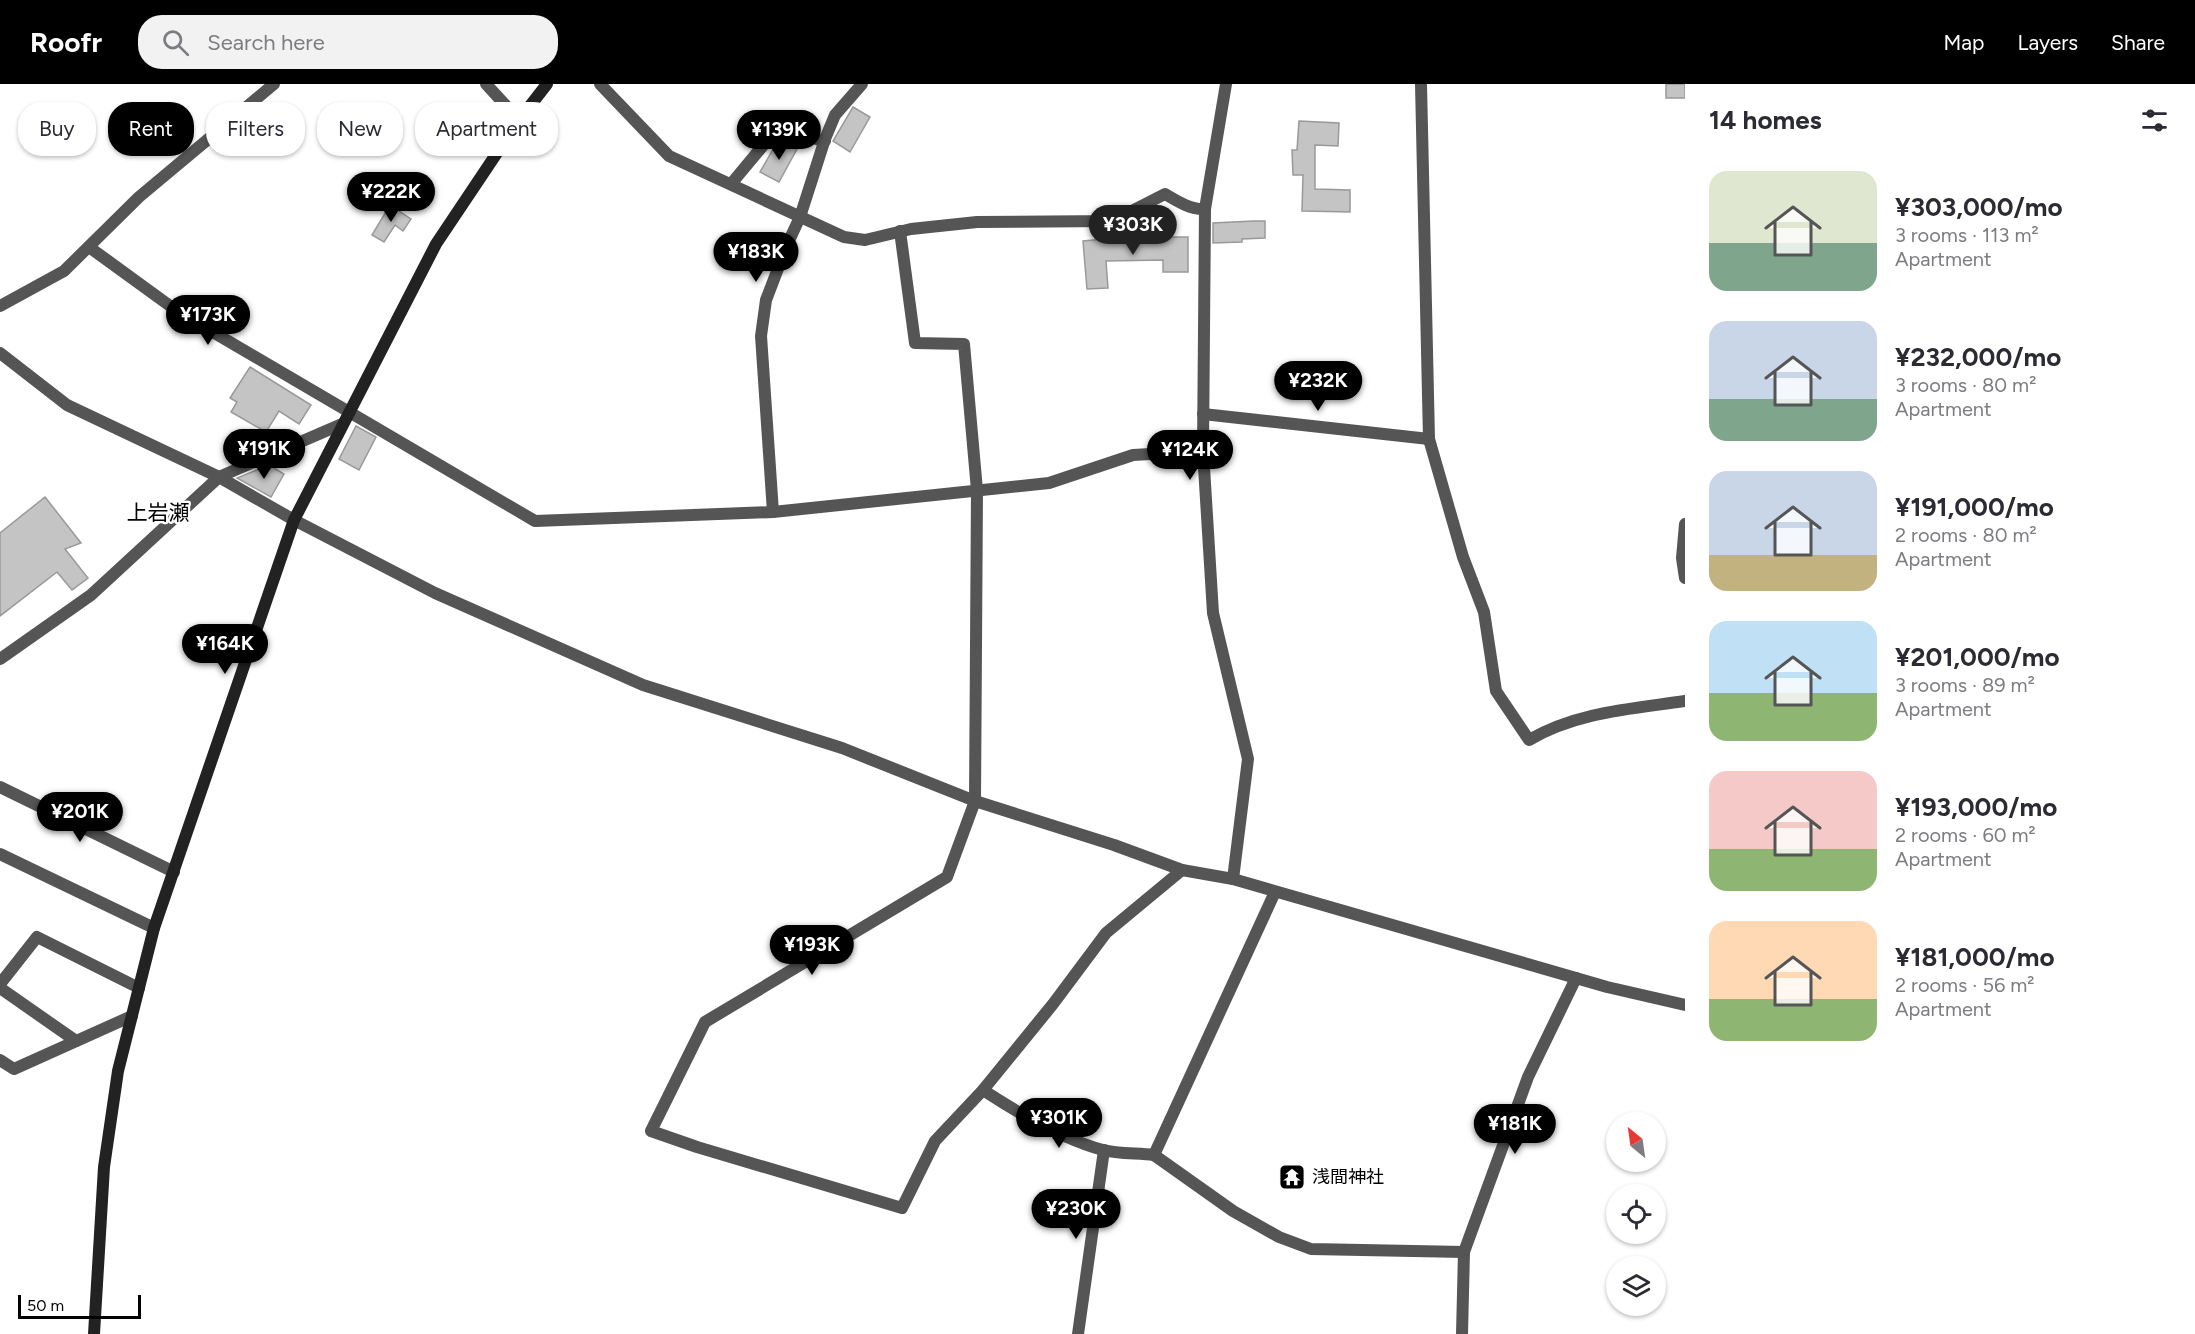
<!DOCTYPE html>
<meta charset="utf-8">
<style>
:root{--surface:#fff;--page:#f2f2f3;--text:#2b2b33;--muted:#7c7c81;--accent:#000}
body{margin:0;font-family:Figtree,"Noto Sans JP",sans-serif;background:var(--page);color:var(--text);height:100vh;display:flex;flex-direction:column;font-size:22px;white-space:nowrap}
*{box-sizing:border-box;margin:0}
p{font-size:20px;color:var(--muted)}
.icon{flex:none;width:33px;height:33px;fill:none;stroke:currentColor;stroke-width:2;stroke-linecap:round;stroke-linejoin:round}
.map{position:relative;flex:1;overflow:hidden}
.panel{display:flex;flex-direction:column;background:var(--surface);width:510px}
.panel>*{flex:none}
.hud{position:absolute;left:18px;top:18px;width:570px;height:54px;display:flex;gap:12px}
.needle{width:39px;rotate:331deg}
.controls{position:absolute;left:1606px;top:1028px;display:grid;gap:12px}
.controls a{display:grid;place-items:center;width:60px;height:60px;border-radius:50%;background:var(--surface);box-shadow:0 2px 4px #0004;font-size:30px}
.scale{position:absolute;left:18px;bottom:15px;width:123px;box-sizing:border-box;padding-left:6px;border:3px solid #000;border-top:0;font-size:16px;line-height:21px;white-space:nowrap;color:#000;-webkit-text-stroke:4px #fff;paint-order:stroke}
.price{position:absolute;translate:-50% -51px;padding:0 14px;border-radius:21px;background:var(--accent);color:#fff;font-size:20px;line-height:39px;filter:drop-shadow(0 2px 3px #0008)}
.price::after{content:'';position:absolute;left:50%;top:36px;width:18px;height:14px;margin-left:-9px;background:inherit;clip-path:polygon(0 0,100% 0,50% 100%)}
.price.selected{background:#222;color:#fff}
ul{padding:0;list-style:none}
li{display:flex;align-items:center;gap:18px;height:150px;padding:0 24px}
li span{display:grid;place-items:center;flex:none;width:168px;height:120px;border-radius:18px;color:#555}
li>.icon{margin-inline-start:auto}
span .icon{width:72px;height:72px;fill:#fffc;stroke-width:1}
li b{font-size:26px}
h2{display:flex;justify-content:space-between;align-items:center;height:72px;padding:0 24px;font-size:26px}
.tag{padding:0 21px;border-radius:24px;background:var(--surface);box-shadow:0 2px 4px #0004;font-size:21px;line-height:54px}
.tag.selected{background:var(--accent);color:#fff}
header{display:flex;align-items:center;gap:36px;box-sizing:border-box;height:84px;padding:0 30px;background:var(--accent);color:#fff}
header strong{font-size:28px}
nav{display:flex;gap:33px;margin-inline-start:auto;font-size:21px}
.search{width:420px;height:54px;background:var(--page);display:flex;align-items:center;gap:15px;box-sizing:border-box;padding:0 21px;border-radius:24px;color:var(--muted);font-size:22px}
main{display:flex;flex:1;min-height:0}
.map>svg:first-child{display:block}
</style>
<header>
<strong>Roofr</strong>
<div class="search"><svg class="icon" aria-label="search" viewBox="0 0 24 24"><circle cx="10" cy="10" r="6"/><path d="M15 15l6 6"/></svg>Search here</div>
<nav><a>Map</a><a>Layers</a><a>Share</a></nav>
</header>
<main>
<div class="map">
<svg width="1685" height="1250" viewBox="0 0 1685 1250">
<rect width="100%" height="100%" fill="#fff"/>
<g fill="#c4c4c4" stroke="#999" stroke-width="1.5">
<rect x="1666" y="0" width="19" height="14"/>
<path d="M853 23 870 33 850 68 833 57Z"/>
<path d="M1299 37 1339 39 1338 62 1315 61V105L1350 106V128L1302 127 1303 91H1293L1292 66H1297Z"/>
<path d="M779 55 797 65 779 98 760 88Z"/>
<path d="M390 121 411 135 403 147 395 141 384 158 372 151Z"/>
<path d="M1254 137H1265V154L1242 155V158L1213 159V139Z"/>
<path d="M1163 153H1188V188H1163V176L1106 177 1108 204 1087 205 1083 157 1104 155V157L1163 156Z"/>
<path d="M250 283 311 321 299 340 279 327 266 348 231 328 237 318 230 314Z"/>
<path d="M356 342 376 353 359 386 339 375Z"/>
<path d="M269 381 284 390 271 413 237 394Z"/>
<path d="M45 413 81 459 65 465 88 494 72 506 57 488 0 532V449Z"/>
</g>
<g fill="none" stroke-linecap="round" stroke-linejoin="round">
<g stroke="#555" stroke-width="12">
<path d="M486 0 519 36"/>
<path d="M600 0 669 72 844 153 865 156 911 145 977 138 1112 137 1165 110C1177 117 1191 126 1205 125"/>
<path d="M1226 0 1205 125 1203 367 1213 529 1248 675 1233 795"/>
<path d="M1421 0 1429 355 1463 473 1484 528 1496 607 1529 656C1577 628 1631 625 1685 617"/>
<path d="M731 100 776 46 825 57"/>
<path d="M900 147 915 259 964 260 977 406 975 717 947 793 705 938 651 1047 697 1063 902 1124 935 1057 983 1006 1053 920 1106 849 1182 786"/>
<path d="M89 163 177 227 535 437 773 428 1049 399 1133 371 1203 367"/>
<path d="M0 222 64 187 139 113 274 0"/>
<path d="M0 269 67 321 219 393 294 436 435 509 643 601 842 664 975 717 1114 761 1182 786 1233 795 1607 903 1685 921"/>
<path d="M1203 330 1429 355"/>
<path d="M773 428 761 252 766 216 787 161 800 133 825 55 835 31 862 0"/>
<path d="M1685 440 1682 474 1685 494"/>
<path d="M0 575 91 511 219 393 342 340"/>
<path d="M0 703 174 788"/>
<path d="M0 770 154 844"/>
<path d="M1275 808 1154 1071 1233 1127 1279 1153 1311 1165 1464 1168"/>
<path d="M0 900 37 853 139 904"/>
<path d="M0 904 76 957"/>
<path d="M0 976 14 985 132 932"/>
<path d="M983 1006C1018 1029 1062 1055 1103 1066 1118 1070 1137 1069 1154 1071"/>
<path d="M1078 1250 1104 1066"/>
<path d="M1462 1250 1464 1168 1528 993 1576 894"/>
</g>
<path stroke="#222" stroke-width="12" d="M94 1250 104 1083 118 987 154 844 294 436 436 160 519 36 547 0"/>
</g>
<defs>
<symbol id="temple-square" viewBox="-11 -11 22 22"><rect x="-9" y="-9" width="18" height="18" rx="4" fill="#000" stroke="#fff"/><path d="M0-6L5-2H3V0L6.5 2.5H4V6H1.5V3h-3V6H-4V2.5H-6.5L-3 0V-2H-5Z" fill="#fff"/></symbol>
</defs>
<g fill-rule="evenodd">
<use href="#temple-square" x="1277" y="1078" width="30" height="30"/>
</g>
<g text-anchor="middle" stroke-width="4.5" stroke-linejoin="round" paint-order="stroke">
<g font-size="18" fill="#000" stroke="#fff" text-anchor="start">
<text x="1312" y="1099">浅間神社</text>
</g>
<g font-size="21" fill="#000" stroke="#fff">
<text x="158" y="436">上岩瀬</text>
</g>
</g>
</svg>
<div class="controls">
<a><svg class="needle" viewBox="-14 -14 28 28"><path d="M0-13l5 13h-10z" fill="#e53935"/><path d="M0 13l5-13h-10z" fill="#7c7c81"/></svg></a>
<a><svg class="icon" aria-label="locate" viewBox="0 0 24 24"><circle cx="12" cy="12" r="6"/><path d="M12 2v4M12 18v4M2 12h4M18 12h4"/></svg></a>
<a><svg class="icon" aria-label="layers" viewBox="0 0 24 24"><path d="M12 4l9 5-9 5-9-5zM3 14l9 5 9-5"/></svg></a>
</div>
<div class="scale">50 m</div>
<b class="price" style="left:779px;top:77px">¥139K</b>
<b class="price" style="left:391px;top:139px">¥222K</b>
<b class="price selected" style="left:1133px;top:172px">¥303K</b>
<b class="price" style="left:756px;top:199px">¥183K</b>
<b class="price" style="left:208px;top:262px">¥173K</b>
<b class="price" style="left:1318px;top:328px">¥232K</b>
<b class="price" style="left:264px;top:396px">¥191K</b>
<b class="price" style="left:1190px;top:397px">¥124K</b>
<b class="price" style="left:225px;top:591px">¥164K</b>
<b class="price" style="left:80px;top:759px">¥201K</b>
<b class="price" style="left:812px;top:892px">¥193K</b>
<b class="price" style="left:1059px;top:1065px">¥301K</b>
<b class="price" style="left:1515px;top:1071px">¥181K</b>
<b class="price" style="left:1076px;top:1156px">¥230K</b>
<div class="hud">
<a class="tag">Buy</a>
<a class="tag selected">Rent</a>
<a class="tag">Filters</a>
<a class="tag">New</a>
<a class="tag">Apartment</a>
</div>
</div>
<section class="panel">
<h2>14 homes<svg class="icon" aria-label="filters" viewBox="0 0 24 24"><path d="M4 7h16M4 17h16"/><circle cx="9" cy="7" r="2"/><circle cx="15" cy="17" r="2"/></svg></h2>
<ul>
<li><span style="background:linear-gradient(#dfe7d0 60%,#7fa58c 0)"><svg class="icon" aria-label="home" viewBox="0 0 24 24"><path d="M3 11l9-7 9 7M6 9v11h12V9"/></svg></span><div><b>¥303,000/mo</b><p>3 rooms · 113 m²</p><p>Apartment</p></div></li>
<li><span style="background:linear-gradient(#c9d6e8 65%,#7fa58c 0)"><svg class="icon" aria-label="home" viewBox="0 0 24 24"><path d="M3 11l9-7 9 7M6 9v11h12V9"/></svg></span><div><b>¥232,000/mo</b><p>3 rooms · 80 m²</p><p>Apartment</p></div></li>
<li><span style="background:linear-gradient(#c9d6e8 70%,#c2b280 0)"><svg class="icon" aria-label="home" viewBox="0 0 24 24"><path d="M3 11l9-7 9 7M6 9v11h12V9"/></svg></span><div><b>¥191,000/mo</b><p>2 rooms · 80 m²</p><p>Apartment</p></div></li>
<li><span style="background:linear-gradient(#bfe0f5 60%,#8fb573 0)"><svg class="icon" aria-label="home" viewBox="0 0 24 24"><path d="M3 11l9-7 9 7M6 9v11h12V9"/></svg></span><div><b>¥201,000/mo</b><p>3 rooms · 89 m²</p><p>Apartment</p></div></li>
<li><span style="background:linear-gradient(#f6c9c9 65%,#8fb573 0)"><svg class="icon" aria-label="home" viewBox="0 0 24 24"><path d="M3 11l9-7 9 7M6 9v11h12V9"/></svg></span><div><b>¥193,000/mo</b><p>2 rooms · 60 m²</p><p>Apartment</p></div></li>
<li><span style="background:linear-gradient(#ffd9b3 65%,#8fb573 0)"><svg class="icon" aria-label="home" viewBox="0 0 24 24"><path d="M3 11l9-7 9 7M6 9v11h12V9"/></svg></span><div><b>¥181,000/mo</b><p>2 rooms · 56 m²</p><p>Apartment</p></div></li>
</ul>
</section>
</main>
